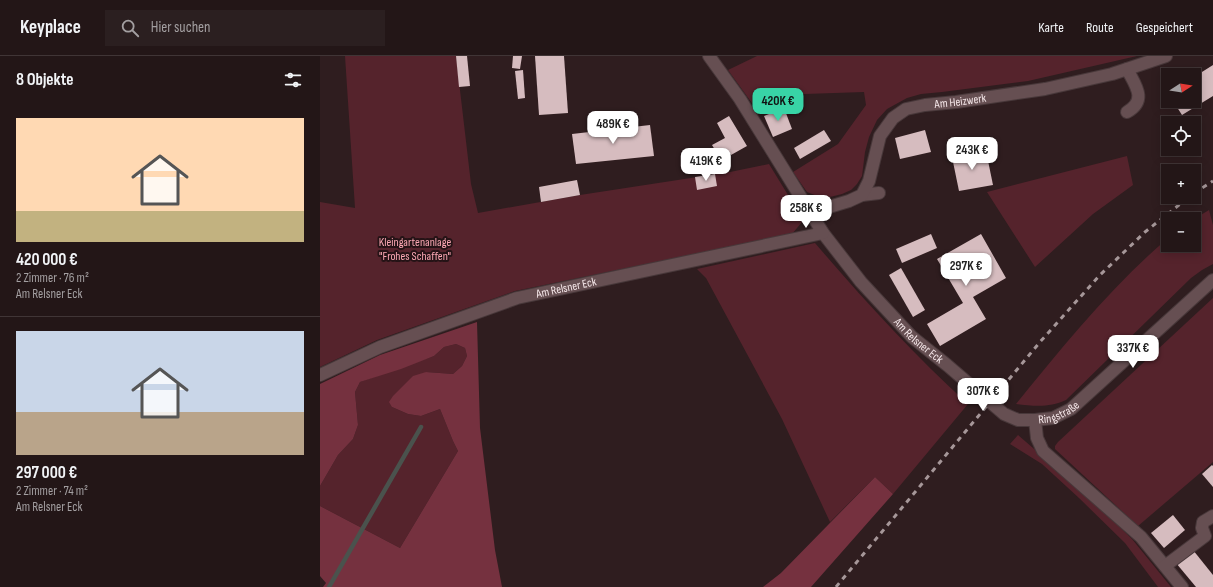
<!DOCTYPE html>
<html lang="de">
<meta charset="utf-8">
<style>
:root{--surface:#231617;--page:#2b1f20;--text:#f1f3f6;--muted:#a39fa1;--line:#403536;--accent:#38d4a6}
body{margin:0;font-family:"Sofia Sans Condensed",sans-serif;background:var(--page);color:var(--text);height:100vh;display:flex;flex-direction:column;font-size:15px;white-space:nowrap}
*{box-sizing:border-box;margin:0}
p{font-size:13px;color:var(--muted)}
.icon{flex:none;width:22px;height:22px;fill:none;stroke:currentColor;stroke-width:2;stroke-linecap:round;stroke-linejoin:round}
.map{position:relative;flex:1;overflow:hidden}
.side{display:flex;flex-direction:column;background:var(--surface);width:320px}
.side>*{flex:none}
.needle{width:26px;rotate:78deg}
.buttons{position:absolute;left:841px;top:12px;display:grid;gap:8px}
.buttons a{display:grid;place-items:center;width:40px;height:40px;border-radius:0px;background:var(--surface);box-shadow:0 2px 10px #0003,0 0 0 1px var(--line);font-size:20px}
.price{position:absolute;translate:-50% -34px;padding:0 9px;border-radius:8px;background:#fff;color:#222;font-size:13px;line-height:26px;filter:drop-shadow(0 1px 2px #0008)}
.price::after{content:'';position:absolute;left:50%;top:24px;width:12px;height:9px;margin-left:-6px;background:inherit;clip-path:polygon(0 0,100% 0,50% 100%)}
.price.active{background:var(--accent);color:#111}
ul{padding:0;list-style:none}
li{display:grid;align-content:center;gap:8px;height:212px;padding:0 16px}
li+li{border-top:1px solid var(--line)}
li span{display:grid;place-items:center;height:124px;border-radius:0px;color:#555}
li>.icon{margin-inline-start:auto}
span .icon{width:72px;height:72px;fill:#fffc;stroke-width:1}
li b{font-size:17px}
h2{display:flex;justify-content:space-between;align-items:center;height:48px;padding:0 16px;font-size:17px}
header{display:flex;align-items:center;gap:24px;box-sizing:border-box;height:56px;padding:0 20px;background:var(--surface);border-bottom:1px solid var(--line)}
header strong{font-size:19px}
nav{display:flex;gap:22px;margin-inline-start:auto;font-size:14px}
.search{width:280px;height:36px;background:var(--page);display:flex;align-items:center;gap:10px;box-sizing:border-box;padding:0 14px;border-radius:0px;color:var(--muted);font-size:15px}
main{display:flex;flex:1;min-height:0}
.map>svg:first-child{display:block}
</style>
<header>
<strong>Keyplace</strong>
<div class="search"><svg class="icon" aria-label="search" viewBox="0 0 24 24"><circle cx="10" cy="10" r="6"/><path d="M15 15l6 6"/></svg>Hier suchen</div>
<nav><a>Karte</a><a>Route</a><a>Gespeichert</a></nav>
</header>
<main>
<section class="side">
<h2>8 Objekte<svg class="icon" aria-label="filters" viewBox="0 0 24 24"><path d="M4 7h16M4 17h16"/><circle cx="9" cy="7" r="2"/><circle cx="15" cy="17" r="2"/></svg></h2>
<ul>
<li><span style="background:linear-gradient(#ffd9b3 75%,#c2b280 0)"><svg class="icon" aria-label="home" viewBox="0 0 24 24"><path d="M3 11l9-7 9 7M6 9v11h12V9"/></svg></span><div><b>420 000 €</b><p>2 Zimmer · 76 m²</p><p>Am Relsner Eck</p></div></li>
<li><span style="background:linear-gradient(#c9d6e8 65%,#b9a48a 0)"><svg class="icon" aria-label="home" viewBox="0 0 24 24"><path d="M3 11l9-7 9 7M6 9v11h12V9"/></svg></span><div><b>297 000 €</b><p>2 Zimmer · 74 m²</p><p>Am Relsner Eck</p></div></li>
</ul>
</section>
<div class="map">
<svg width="893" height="531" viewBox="0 0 893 531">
<rect width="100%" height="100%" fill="#2f1d1f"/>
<g fill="#55232c">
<path d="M25 0H136L151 128 158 157 260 139 410 116 449 108 468 139 482 166 472 178 195 235 57 284 0 311V146L35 152Z"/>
<path d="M437 0H817L708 25 622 36 601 38 587 42 567 53 557 64 549 81 545 96 542 120 537 128 531 134 522 138 510 141 497 140 487 136 473 116 518 88 546 49 544 36 455 39 437 45V54L408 14Z"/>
<path d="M807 100 813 129 773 158 715 211 667 136Z"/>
<path d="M889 154 893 169V208L882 214 871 222 746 344C729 352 714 350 696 348 744 289 791 231 848 182V189H874V163Z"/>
<path d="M495 187C543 243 593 298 648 348L573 438 555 421 510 466 462 363 386 222 377 213Z"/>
<path d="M893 242V406L818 470 735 393V390L738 386Z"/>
<path d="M136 288 145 292 147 300 142 310 133 318 106 316 72 351 88 358 101 360 120 353 133 385 138 395 80 492 0 450V430L18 399 33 383 38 369 35 336 40 326 114 300 124 291Z"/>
<path d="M698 379 766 438 812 483 851 531H838L805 487 759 442 722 408 690 388Z"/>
</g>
<g fill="#75313f">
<path d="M157 266 160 372 175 494 182 531H3L6 527 0 520V450L80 492 138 395 133 385 120 353 101 360 88 358 72 351 69 346 73 340 93 320 106 316 133 318 142 310 147 300 145 292 136 288 124 291 114 300 81 313 40 326 35 336 38 369 33 383 18 399 0 430V328L60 299Z"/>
<path d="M555 421 573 438 491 531H443L461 517Z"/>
</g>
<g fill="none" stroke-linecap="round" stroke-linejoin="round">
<path stroke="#4a524d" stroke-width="4.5" d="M9 531 101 371"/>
</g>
<g fill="#d6bcbf">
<path d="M136 0H147L150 30 139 31Z"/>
<path d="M193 0H202L200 13 192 12Z"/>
<path d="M215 0H244L248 57 219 59Z"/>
<path d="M893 9V40L862 59 853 45H874V21Z"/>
<path d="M203 14 205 42 198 43 195 15Z"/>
<path d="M464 52 472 73 453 81 444 60Z"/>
<path d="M409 60 427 90 411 99 408 94 398 99 392 89 405 82 397 67Z"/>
<path d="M330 69 334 100 256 108 252 78Z"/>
<path d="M504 74 511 85 480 103 474 92Z"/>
<path d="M605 74 611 96 580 103 575 82Z"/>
<path d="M666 95 673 129 639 135 632 101Z"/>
<path d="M395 118 397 130 377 134 375 121Z"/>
<path d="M257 124 260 139 221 146 219 131Z"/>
<path d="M611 178 617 192 582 207 576 193Z"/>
<path d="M661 178 686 222 653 241 666 263 620 290 607 268 643 247 617 203Z"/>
<path d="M581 212 605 254 593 261 569 219Z"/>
<path d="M892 409 893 410V431L882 418Z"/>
<path d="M853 459 865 474 844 492 831 477Z"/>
<path d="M873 494 893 519V531H876L856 507Z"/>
</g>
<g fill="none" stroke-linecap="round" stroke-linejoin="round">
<defs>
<g id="minor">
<path id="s1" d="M389 0 420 43 503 177 541 226 592 281 627 309 684 358 698 364H715L733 362 751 353 893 224"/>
<path d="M807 56C828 44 815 29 807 13"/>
<path d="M542 139 559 137"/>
<path id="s2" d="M489 157 529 145 542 139 549 125 560 80 573 62 586 53 605 49 636 46 725 33 792 18 846 0"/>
<path id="s3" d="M0 319 60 291 197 242 503 177"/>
<path d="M715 364 717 382 723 395 821 481 862 531"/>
<path d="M845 510 885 480 882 472 883 466 893 460"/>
</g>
</defs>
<use href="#minor" stroke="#48383a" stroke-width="14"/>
<use href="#minor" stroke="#664f52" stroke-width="12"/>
<g stroke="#a69799" stroke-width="3" stroke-dasharray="5 5" stroke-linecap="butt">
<path d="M874 137 893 125"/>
<path d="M516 531 720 286 779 220 825 176 869 141"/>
</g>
</g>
<g text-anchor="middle" stroke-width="4" stroke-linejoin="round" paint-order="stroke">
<g font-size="12" fill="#f5e7e9" stroke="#251316">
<text dy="4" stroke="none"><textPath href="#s2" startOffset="211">Am Heizwerk</textPath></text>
<text dy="4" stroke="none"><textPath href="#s3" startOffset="262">Am Relsner Eck</textPath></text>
<text dy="4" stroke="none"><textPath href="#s1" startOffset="355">Am Relsner Eck</textPath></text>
<text dy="4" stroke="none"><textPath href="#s1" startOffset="525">Ringstraße</textPath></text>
</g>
<g font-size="12" fill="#fca8b4" stroke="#251316">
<text x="95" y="190">Kleingartenanlage<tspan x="95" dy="14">"Frohes Schaffen"</tspan></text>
</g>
</g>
</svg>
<div class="buttons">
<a><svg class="needle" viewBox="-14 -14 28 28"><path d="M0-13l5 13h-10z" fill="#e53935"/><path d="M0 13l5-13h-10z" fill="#a39fa1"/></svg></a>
<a><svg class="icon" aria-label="locate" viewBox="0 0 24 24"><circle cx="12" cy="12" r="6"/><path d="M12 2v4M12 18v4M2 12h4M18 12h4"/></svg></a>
<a>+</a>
<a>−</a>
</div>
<b class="price active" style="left:458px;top:66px">420K €</b>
<b class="price" style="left:293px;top:89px">489K €</b>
<b class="price" style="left:652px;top:115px">243K €</b>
<b class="price" style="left:386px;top:126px">419K €</b>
<b class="price" style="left:486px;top:173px">258K €</b>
<b class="price" style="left:646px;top:231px">297K €</b>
<b class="price" style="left:813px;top:313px">337K €</b>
<b class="price" style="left:663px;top:356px">307K €</b>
</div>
</main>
